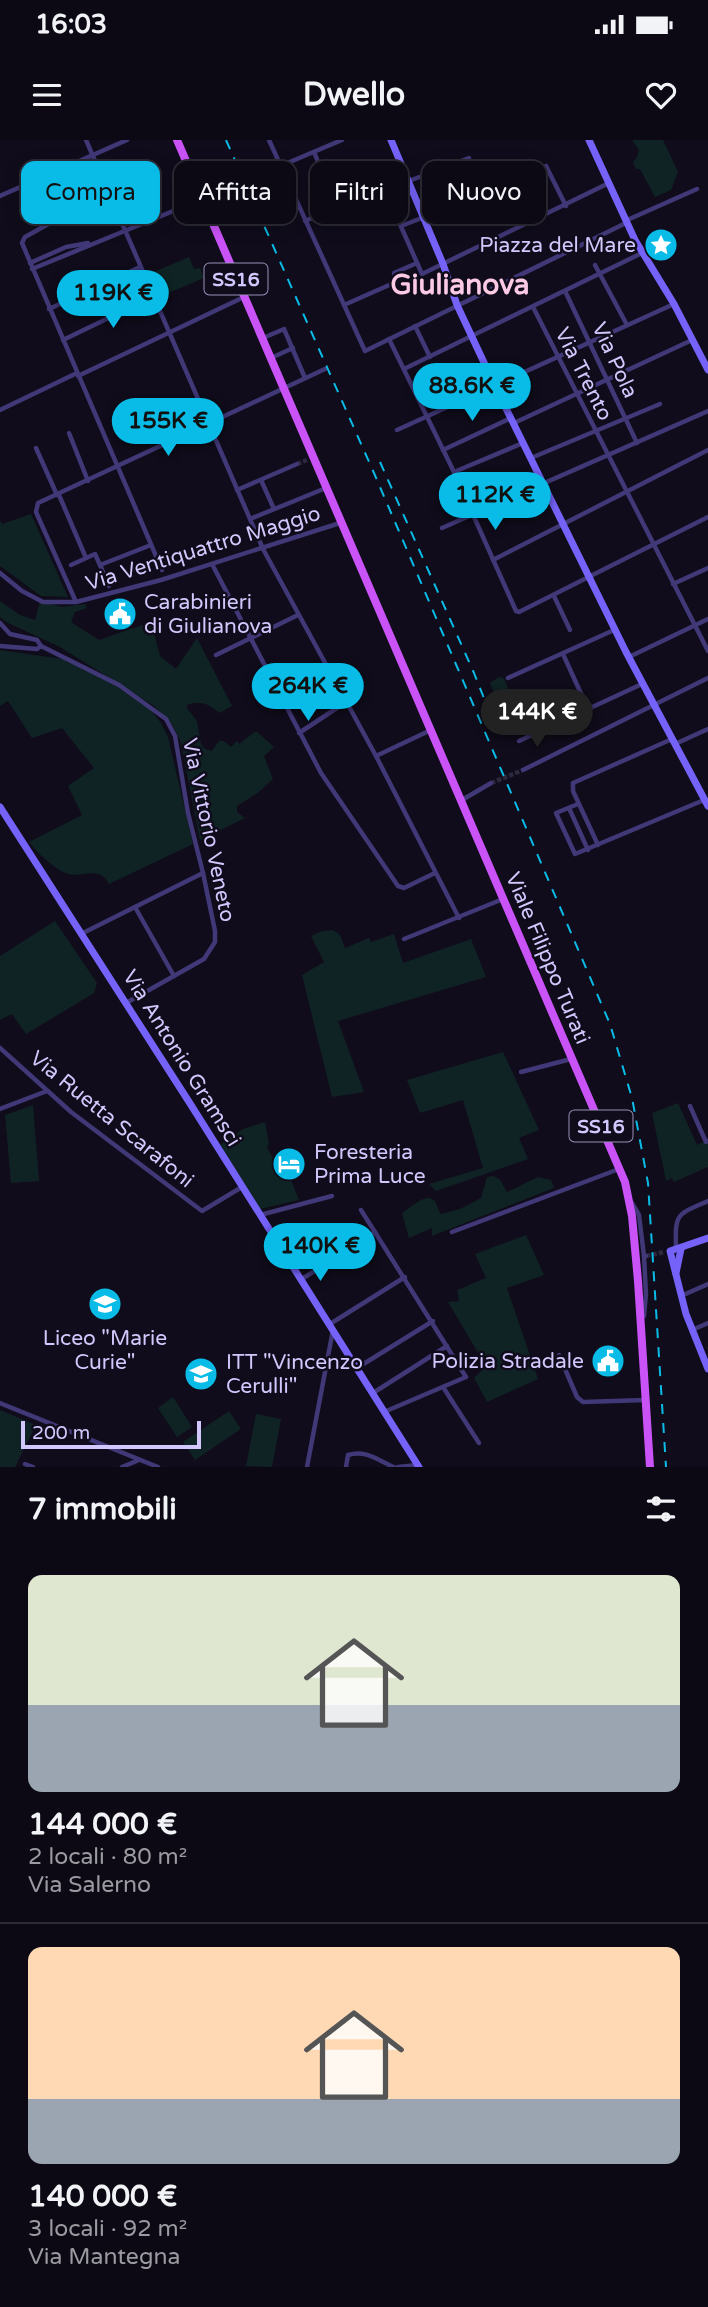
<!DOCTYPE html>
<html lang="it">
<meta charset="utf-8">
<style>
:root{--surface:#0c0914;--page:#15121d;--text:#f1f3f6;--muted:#9a9aa0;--line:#2c2a34;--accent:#09bce7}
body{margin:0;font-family:"Varela Round",sans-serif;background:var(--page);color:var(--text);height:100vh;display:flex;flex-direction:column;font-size:26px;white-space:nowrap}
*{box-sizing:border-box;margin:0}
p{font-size:23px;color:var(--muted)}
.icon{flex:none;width:38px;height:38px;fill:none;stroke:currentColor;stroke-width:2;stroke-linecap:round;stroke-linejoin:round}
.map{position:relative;height:1327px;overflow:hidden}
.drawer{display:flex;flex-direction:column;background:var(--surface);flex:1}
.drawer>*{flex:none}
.banner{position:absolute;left:21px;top:21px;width:667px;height:63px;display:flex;gap:14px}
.scale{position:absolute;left:21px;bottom:18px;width:180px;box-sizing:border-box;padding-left:7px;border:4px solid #d3c8fd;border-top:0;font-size:19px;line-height:24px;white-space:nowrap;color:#d3c8fd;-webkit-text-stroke:5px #100c1b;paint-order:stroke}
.price{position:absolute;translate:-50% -60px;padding:0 16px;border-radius:24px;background:var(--accent);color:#111;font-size:23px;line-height:46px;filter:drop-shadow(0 2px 4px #0008)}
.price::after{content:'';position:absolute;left:50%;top:42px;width:21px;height:16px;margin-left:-10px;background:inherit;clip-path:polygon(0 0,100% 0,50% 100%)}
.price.on{background:#222;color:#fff}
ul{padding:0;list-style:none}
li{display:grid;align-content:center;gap:14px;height:371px;padding:0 28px}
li+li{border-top:2px solid var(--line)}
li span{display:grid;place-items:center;height:217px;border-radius:14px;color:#555}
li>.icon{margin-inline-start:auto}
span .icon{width:126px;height:126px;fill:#fffc;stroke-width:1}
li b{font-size:30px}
h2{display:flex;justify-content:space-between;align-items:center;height:84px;padding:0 28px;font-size:30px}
.pill{padding:0 24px;border-radius:14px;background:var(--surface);box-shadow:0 4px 18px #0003,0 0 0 2px var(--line);font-size:24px;line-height:63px}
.pill.on{background:var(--accent);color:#111}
.status{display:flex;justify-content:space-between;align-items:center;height:49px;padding:0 35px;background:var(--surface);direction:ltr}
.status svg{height:19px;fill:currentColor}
header{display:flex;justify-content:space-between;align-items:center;height:91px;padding:0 28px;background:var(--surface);font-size:32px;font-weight:700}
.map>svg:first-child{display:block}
</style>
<div class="status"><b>16:03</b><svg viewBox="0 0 49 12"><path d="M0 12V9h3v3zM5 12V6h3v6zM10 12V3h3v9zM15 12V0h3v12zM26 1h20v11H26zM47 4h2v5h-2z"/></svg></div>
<header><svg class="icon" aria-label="menu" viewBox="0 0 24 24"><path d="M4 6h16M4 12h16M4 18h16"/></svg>Dwello<svg class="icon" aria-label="heart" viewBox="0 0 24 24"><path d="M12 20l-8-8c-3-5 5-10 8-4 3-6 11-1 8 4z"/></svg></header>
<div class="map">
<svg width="708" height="1327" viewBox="0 0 708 1327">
<rect width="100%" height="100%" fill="#100c1b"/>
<g fill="#0f2324">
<path d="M632 0H663L678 32 671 50 655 57 640 29H636L633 22 637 17 639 10Z"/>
<path d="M189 117 194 129 200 128 204 138 159 157 149 134Z"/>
<path d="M31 374 68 457 41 456 0 426V380L2 384Z"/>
<path d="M0 461 20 475 35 480 40 461 62 467 85 464 87 468 75 472 71 482 99 500 151 482 160 516 176 529 197 498 232 566 219 573C209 564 200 560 187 565V568L197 581 201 604 205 609 212 611 219 601H224L231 607 237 601 239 604 256 591 274 607 264 616 273 639 259 652 237 666V672L245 678 200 700 181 603 172 584 154 566 60 507 6 482 0 477Z"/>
<path d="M0 510 62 519 119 547 150 569 161 583 168 597 193 704 109 744C98 723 80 741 63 732 49 724 39 714 29 702L82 675 68 646 94 628 62 588 32 598 8 561 0 566Z"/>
<path d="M499 537 504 538 524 587 509 594 490 543Z"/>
<path d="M55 781 97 843 94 853 26 894 12 874 0 880V816Z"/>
<path d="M333 790 340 795 345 808 369 798 371 802 394 794 403 823 471 799 486 837 338 881 364 952 332 957 302 835 324 822 311 796 322 791Z"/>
<path d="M503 912 539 990 519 998 528 1019 436 1051 429 1044 483 1028 463 960 420 973 407 940Z"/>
<path d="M678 963 697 1005 703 1002 708 1004V1027L674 1042 672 1038 666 1041 652 973Z"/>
<path d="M33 965 39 1041 11 1043 5 975Z"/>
<path d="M265 982 269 1004 267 1007 283 1038 291 1040 299 1060 260 1069 218 1006 243 989Z"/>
<path d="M494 1036 500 1040 507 1052 538 1037 551 1040 554 1048 432 1096V1088L409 1098 402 1073C410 1068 429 1049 436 1063 438 1067 438 1071 441 1074L460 1069 481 1058 487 1037Z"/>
<path d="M526 1095 544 1135 507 1148 538 1239 487 1262 474 1238 486 1226 448 1162 459 1161 457 1150 486 1138 475 1114Z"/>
<path d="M173 1257 192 1287 177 1297 158 1268Z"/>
<path d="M0 1270 36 1285 15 1327H0Z"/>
<path d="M229 1271 241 1289 195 1320 183 1302Z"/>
<path d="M256 1274 281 1279 272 1327 246 1326Z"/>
</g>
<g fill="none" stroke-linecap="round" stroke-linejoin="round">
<g stroke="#2d283d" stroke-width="4.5" stroke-dasharray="4.5 2" stroke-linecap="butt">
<path d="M239 44 252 38"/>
<path d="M297 324 307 320"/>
<path d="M491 643 523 630"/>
<path d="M646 1116 664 1112"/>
</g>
<g stroke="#413878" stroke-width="4.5">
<path d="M86 0 263 409 376 616 459 778"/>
<path d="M269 0 365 211 626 83"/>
<path d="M314 12 337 68"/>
<path d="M546 26 566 66"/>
<path d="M252 38 342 0"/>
<path d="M409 41 469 18"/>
<path d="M384 48 422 134 609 43"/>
<path d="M0 56 127 0"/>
<path d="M79 67 25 97 22 103 162 430"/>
<path d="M305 81 407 38"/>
<path d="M625 81 697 49"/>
<path d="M401 86 461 63"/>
<path d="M30 123 66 107 88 103"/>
<path d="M595 125 627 185"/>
<path d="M32 129 239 44"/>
<path d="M565 151 637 303"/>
<path d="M344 165 396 142 394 133 417 123"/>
<path d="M533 167 708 511"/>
<path d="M49 169 140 127"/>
<path d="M415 186 430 217"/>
<path d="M263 198 284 189 305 238"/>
<path d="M389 199 454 332 516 471 519 472 708 377"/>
<path d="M63 200 152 157"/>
<path d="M271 218 293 208"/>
<path d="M404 229 642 113"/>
<path d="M78 236 244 157"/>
<path d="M0 270 77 233"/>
<path d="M514 283 692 200"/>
<path d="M397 290 674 164"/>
<path d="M69 293 88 341"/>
<path d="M36 308 57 355"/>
<path d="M443 310 511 278"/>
<path d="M531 318 660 264"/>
<path d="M454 332 523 303"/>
<path d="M261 340 274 369"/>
<path d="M237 350 297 324"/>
<path d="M59 355 86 418"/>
<path d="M250 379 326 348"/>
<path d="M442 388 708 271"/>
<path d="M493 420 708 310"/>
<path d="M212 424 321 633 398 746 404 748 435 733"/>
<path d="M71 425 95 414 100 425 151 405"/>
<path d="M100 425 109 446"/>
<path d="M0 433 22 451 43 462H76L161 440 340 383"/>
<path d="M673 444 708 428"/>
<path d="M554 456 570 490"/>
<path d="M76 462 36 372 38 363 325 229"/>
<path d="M0 483 10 494 37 500 41 506 119 545 166 579 175 596 188 673 203 733 215 791V802L204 819 126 863"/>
<path d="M0 506 37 509 41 506"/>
<path d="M563 514 588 569"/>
<path d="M216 515 298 475"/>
<path d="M629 517 708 479"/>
<path d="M508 538 614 490"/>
<path d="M299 593 346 562"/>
<path d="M519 601 642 544"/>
<path d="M675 604 708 589"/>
<path d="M376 616 431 590"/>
<path d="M523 630 708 538"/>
<path d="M462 660 491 643"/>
<path d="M578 664 556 673 575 714 704 660"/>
<path d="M569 668 588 710"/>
<path d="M598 705 573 651V643L672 599"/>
<path d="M135 767 174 836"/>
<path d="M81 794 203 733"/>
<path d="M404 799 503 759"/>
<path d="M0 908 71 972 202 1071 242 1047"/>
<path d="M521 932 571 919"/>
<path d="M690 966 706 1002 708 1001"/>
<path d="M0 969 47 951"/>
<path d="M632 1063 639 1075 644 1116"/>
<path d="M361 1070 466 1237 384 1272"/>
<path d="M260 1075 332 1056"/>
<path d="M452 1092 619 1029"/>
<path d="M676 1109C675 1073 676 1075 708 1061"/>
<path d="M302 1139 375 1092"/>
<path d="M681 1156 708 1144"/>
<path d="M644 1176 646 1154 644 1116H646"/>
<path d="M330 1184 405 1137"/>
<path d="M692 1190 708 1183"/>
<path d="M559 1215 577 1257 583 1262 645 1260"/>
<path d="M357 1228 433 1181"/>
<path d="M443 1247 479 1303"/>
<path d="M373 1253 447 1206"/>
<path d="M0 1263 158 1327"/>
<path d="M25 1324 33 1327"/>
<path d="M122 1327 139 1320"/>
<path d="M307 1327 333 1190"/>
<path d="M346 1327 348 1315C366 1309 379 1321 394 1327"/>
<path d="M398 1327 418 1325"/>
</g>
<g stroke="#7563f9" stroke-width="7">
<path d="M391 0 443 124 457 165 495 246 626 512 708 666"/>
<path d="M589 0 635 100 674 164 708 230"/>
<path d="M0 667 191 965 419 1327"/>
<path d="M708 1098 670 1111 686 1174 708 1229"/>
<path d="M676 1133 681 1109"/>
</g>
<path stroke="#ca53f8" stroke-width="8" d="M177 0 625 1042 632 1076 638 1141 650 1327"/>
<g stroke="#09bce7" stroke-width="2" stroke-dasharray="10 9" stroke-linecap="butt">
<path d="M226 0 374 333 610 884 632 958 648 1043 666 1327"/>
<path d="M380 322 474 533 497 591"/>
</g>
</g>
<defs>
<symbol id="sight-disc" viewBox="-11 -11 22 22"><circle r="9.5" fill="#09bce7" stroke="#100c1b"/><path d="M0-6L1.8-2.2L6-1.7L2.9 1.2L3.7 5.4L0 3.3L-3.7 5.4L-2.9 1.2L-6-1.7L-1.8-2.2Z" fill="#fff"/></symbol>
<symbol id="civic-disc" viewBox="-11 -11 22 22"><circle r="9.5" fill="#09bce7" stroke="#100c1b"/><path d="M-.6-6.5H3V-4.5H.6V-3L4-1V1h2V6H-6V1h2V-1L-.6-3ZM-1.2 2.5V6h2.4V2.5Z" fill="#fff"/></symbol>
<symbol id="hotel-disc" viewBox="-11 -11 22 22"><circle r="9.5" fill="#09bce7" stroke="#100c1b"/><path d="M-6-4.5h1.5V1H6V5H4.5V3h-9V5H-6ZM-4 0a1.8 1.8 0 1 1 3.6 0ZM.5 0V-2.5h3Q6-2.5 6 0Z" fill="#fff"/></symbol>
<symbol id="school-disc" viewBox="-11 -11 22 22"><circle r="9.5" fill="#09bce7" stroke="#100c1b"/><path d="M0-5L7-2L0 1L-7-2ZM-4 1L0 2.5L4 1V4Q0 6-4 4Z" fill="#fff"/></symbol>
</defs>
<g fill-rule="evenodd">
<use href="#sight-disc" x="642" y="86" width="38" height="38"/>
<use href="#civic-disc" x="101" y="455" width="38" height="38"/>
<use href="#hotel-disc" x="270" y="1005" width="38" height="38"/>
<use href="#school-disc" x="86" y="1145" width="38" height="38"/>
<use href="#civic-disc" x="589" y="1202" width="38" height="38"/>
<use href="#school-disc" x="182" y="1215" width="38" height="38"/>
</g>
<g text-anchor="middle" stroke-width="5" stroke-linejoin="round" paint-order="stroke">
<g fill="#100c1b" stroke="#9890b9" stroke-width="2">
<rect x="204.5" y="123.5" width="63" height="31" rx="5"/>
<rect x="569.5" y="970.5" width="63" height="31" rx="5"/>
</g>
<g font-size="19" font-weight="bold" fill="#d3c8fd">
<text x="236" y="146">SS16</text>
<text x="601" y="993">SS16</text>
</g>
<g font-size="21" fill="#d3c8fd" stroke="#100c1b" text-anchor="start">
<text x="636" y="112" text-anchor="end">Piazza del Mare</text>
<text x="144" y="469">Carabinieri<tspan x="144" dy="24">di Giulianova</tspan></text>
<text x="314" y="1019">Foresteria<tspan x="314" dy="24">Prima Luce</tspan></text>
<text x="105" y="1205" text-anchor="middle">Liceo "Marie<tspan x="105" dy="24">Curie"</tspan></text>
<text x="584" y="1228" text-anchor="end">Polizia Stradale</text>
<text x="226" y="1229">ITT "Vincenzo<tspan x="226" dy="24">Cerulli"</tspan></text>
</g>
<g font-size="21" fill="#d3c8fd" stroke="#100c1b">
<text transform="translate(615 220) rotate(65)" y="7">Via Pola</text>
<text transform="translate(584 234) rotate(63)" y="7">Via Trento</text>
<text transform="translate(203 408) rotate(-17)" y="7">Via Ventiquattro Maggio</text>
<text transform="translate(209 690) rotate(78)" y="7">Via Vittorio Veneto</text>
<text transform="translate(548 818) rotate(67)" y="7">Viale Filippo Turati</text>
<text transform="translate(182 918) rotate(58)" y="7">Via Antonio Gramsci</text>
<text transform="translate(112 979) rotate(39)" y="7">Via Ruetta Scarafoni</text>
</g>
<g font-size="28" font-weight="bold" fill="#fdcae5" stroke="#100c1b">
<text x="460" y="154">Giulianova</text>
</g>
</g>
</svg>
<div class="scale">200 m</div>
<b class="price" style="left:113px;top:190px">119K €</b>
<b class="price" style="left:472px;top:283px">88.6K €</b>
<b class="price" style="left:168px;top:318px">155K €</b>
<b class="price" style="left:495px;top:392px">112K €</b>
<b class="price" style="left:308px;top:583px">264K €</b>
<b class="price on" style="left:537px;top:609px">144K €</b>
<b class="price" style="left:320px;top:1143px">140K €</b>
<div class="banner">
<a class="pill on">Compra</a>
<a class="pill">Affitta</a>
<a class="pill">Filtri</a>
<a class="pill">Nuovo</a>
</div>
</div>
<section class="drawer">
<h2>7 immobili<svg class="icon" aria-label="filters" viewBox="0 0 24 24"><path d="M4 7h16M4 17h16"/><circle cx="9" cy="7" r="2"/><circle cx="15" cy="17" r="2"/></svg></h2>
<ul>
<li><span style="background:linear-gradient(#dfe7d0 60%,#9aa5b1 0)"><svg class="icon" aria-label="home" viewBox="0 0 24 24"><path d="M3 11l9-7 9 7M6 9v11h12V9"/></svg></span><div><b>144 000 €</b><p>2 locali · 80 m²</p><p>Via Salerno</p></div></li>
<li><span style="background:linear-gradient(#ffd9b3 70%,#9aa5b1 0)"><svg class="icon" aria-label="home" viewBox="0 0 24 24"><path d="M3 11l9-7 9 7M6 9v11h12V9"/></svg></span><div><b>140 000 €</b><p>3 locali · 92 m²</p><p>Via Mantegna</p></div></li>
</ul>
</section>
